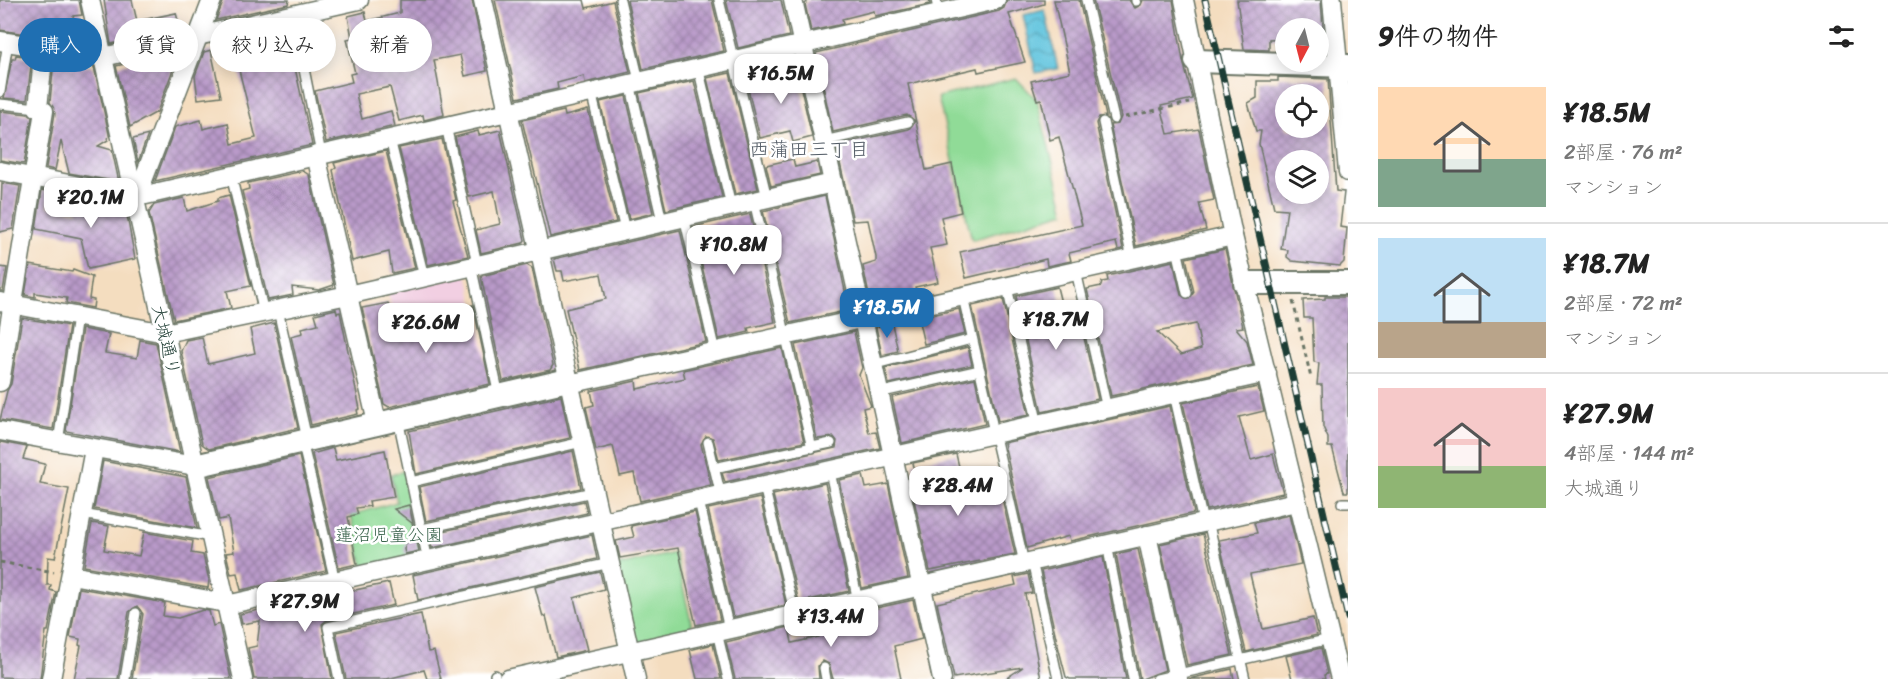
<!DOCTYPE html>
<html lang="ja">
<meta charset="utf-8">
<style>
:root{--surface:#fff;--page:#f2f2f2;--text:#222;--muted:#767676;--line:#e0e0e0;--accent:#1f6fb2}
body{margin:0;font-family:Sriracha,"Klee One",sans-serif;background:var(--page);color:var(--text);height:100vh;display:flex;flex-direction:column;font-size:22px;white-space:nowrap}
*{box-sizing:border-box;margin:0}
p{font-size:20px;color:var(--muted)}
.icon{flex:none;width:33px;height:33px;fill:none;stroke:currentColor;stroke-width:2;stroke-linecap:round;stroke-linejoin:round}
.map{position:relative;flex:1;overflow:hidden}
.side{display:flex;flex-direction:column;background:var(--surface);width:540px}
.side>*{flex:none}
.banner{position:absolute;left:18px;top:18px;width:570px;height:54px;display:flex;gap:12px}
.needle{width:39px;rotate:187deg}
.fabs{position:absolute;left:1275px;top:18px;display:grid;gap:12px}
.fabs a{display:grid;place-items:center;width:54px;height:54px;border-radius:50%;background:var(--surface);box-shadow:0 3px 15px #0003;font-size:30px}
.price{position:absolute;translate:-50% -51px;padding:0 14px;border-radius:12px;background:#fff;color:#222;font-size:20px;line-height:39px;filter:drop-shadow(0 2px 3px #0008)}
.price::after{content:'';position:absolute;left:50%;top:36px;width:18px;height:14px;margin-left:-9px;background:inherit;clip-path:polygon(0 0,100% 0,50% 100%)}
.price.selected{background:var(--accent);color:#fff}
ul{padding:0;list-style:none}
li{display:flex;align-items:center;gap:18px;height:150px;padding:0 30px}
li+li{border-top:2px solid var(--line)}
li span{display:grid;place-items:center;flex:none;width:168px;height:120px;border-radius:0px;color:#555}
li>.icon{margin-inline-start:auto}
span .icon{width:72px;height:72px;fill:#fffc;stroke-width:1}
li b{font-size:26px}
h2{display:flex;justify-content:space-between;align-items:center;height:72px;padding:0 30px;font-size:26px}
.chip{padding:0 21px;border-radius:27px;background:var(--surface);box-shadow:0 3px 15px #0003;font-size:21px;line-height:54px}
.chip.selected{background:var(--accent);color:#fff}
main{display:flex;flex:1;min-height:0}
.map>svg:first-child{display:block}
</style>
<main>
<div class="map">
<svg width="1348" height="679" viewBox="0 0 1348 679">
<defs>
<pattern id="water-waves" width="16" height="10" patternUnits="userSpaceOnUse" patternTransform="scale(1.5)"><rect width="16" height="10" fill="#60c4de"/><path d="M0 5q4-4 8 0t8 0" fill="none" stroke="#4fa0b5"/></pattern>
<pattern id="building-cross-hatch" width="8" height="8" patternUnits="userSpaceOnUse" patternTransform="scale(1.5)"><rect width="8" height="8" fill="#b99ac9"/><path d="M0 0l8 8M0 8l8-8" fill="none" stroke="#967fa4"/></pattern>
</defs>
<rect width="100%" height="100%" fill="#fff"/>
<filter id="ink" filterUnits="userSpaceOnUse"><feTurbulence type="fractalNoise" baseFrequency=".0167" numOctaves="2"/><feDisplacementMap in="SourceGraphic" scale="12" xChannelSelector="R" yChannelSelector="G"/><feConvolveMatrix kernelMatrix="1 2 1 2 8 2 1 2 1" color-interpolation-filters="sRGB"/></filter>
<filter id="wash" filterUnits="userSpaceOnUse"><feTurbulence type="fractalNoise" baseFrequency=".008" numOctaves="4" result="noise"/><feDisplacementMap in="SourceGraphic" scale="24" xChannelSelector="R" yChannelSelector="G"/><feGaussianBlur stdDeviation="1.35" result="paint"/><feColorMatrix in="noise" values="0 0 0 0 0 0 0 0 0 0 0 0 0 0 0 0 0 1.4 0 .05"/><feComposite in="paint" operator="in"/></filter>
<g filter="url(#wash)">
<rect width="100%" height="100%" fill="#f4ddbf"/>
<path fill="#f2cfe2" d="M467 274 486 354 406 372 388 292Z"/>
<g fill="#90db97" stroke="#588c66" stroke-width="1.5">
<path d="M1016 78 1037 100 1065 212 972 240 938 97Z"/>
<path d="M404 471 425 557 364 571 351 515 397 502 391 475Z"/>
<path d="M675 553 694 634 636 647 617 566Z"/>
</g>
<path fill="url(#water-waves)" stroke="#408089" stroke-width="1.5" d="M1045 10 1058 69 1036 73 1023 15Z"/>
<g id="blocks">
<g fill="url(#building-cross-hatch)" fill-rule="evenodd">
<path d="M0 0H79L82 15 73 16 78 42 0 30Z"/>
<path d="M104 0H132L137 21 176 13 180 28 111 44Z"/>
<path d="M224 0H289L288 4 216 20Z"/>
<path d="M400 0H472L487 71 465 76 460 55 434 60 444 115 424 120 423 115 399 121 390 87 356 94 362 119 391 111 395 126 326 142 315 91 352 82 350 74 355 73 347 39 352 38 348 16 365 12 367 21 400 13Z"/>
<path d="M495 0H584L586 8 613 1 630 72 585 83 584 76 557 83 558 89 517 98Z"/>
<path d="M627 0H712L724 51 643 69Z"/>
<path d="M726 0H781L789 36 738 48Z"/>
<path d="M809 0H929L930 4 875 16 874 11 842 19 843 24 811 31 805 4Z"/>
<path d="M1007 0H1044V4L1009 14 1025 62 978 72 977 68 908 84 926 170 952 164 961 212 941 217 947 245 930 248 938 282 915 287 917 295 871 305 863 266 876 262V257L868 220 853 221 836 145 909 129 915 121 907 115 833 132 816 53 999 11 1004 8Z"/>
<path d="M1054 0H1079L1106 116 1099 117 1096 123 1123 249 1118 250 1116 242 1069 253 1071 261 1047 266 1046 259 966 278 960 252 1082 225 1059 137 1050 140 1041 99 1037 100 1031 81 1070 72Z"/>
<path d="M1093 0H1129L1135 8 1141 5 1143 0H1173L1183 61 1193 99 1161 106 1168 134 1199 129 1214 200 1199 203 1206 230 1136 246 1110 125 1118 124 1121 117Z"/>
<path d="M1237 0H1321L1323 29 1298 26 1299 28H1286V38L1269 39V50L1244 49Z"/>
<path d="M288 36 312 145 155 181 175 127 201 120 203 129 228 123 232 144 256 138 233 46Z"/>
<path d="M211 50 221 96 198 99 195 76 204 52Z"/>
<path d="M180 51 157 112 130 127 116 66Z"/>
<path d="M16 55 32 57 27 100 4 98 12 59H15Z"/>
<path d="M794 58 812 137 793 142 790 131 760 138 748 89 780 81 776 62Z"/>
<path d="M54 61 94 67 109 134 108 140 98 146 112 150 119 182 69 173 61 141 55 170 46 168 55 113 50 102Z"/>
<path d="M730 73 758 189 735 194 707 78Z"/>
<path d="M1278 77 1328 79 1336 191 1344 192 1340 227 1347 228 1344 262 1340 266 1292 261 1287 257 1288 250 1281 249 1287 209 1274 208 1259 144 1261 131H1256L1248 103 1257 98V81H1278ZM1286 94H1318V130L1286 129ZM1286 160H1318V194H1286Z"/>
<path d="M694 81 722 197 666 210 639 93Z"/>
<path d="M626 96 653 213 629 219 600 102Z"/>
<path d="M588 110 616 222 550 237 522 120 564 111 565 116Z"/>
<path d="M0 111 28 114 32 117 24 164 0 160Z"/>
<path d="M500 130 525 240 523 243 481 253 476 230 500 224 494 191 469 197 455 137 478 131 479 135Z"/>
<path d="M148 135 138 162 133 139Z"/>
<path d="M442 139 456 200 453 201 468 256 428 265 399 148Z"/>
<path d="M386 151 415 268 392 273 389 252 352 261 333 170 336 168 334 163Z"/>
<path d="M793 159 795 167 817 162 820 175 771 186 766 165Z"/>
<path d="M303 171 309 175 334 285 319 290 292 287 293 295 268 300 242 191 249 189 248 183Z"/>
<path d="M2 183 20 186 13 229 0 232Z"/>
<path d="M42 190 51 192 48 207 78 212 74 196 125 205 135 259 88 269 81 238 36 229Z"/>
<path d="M229 195 251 286 227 291 231 308 174 320 149 213 154 205 184 198 187 211 218 201V198Z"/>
<path d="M825 196 849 310 790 323 763 211Z"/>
<path d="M750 214 775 322 748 328 749 332 719 339 693 227Z"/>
<path d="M680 230 706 342 580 370 566 309 606 299 601 274 564 281 562 271H557L554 259Z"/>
<path d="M1225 249 1243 327 1236 328 1247 341 1253 365 1111 396 1087 289 1101 286 1102 282 1108 281 1107 276 1173 261 1181 295 1189 299 1194 292 1186 258ZM1196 324 1201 349 1181 355 1157 332Z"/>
<path d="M30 265 72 272 73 270 92 277 89 299 94 300 93 308 66 303 67 298 35 293V297L25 295Z"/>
<path d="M527 265 532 268 553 365 550 370 503 381 481 276Z"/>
<path d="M0 267 7 268 3 291H0Z"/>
<path d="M1057 287 1065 319 1079 316 1098 399 1042 412 1016 296Z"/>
<path d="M1325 297H1348V492H1344L1332 447H1328V438L1323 427 1322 385H1317L1319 363 1314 362 1312 318H1304L1303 300 1325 299Z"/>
<path d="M1003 299 1029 415 998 421 972 306Z"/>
<path d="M388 303 393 324 473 305 490 384 389 407 384 404 362 308Z"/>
<path d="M336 309 337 313 340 312 360 409 357 410 358 414 311 425 291 336 303 333 302 328 318 324 315 314Z"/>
<path d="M959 309 965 334 924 344 918 318Z"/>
<path d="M22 318 69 326 53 429 0 420 7 391 11 384Z"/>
<path d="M274 323 298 428 209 449 202 444 181 351 186 340 202 337 208 364 255 353 250 329Z"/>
<path d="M892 324 898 351 882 355 876 327Z"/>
<path d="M82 329 109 334 105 353 137 358 140 340 156 343 180 452 66 431Z"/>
<path d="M854 332 862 368 859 375 871 406 863 408 869 433 876 432 880 448 725 482 722 473 836 448 837 441 834 437 817 439 795 345Z"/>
<path d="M968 347 972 365 889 384 885 368Z"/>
<path d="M782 348 804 442 719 460 713 438 706 436 701 444 711 485 640 501 634 473 620 476 613 446 596 450 586 407 594 405 591 391 636 381 637 389 685 378 683 370Z"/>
<path d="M975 378 985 424 902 443 892 397Z"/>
<path d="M1258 387 1264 411 1239 417 1251 460 1273 454 1283 493 1207 510 1183 403Z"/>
<path d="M561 396 570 438 416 474 409 431Z"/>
<path d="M1170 406 1194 513 1070 541 1069 536 1027 548 1004 443Z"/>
<path d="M0 442 27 447 23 459 45 464 40 484 69 489 55 558 48 557 47 585H51L50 590 56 592 48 631H46L40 679 0 677Z"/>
<path d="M333 448 336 460 385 450 394 497 369 501 370 506 356 508 358 514 348 517 357 564 339 568 312 454Z"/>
<path d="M573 451 581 488 426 521 419 487Z"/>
<path d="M956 454 965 492 999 485 1015 554 930 571 910 482 917 481 913 463Z"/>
<path d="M299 456 326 571 241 590 237 573 231 574 226 553 234 552 228 518 219 520 209 477Z"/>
<path d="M103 461 186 477 197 528 94 509Z"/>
<path d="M863 475 866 488 888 484 908 578 862 588 839 480Z"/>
<path d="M825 483 849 591 799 602 773 495Z"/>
<path d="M760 498 786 605 733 617 708 509Z"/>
<path d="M584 501 587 513 432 548 429 534Z"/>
<path d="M409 505 419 551 405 554 404 549 413 524 394 509Z"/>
<path d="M695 512 720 620 696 625 678 548 620 558 616 541 634 537 631 526Z"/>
<path d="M1289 515 1301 564 1250 574 1254 591 1263 629 1313 618 1317 635 1246 652 1219 540 1257 533 1254 523Z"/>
<path d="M92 523 109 526 104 550 139 556 144 532 193 541 191 553 203 555 209 580 208 588 84 566Z"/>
<path d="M1203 534 1232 655 1187 665 1160 544Z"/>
<path d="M592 535 597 559 418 600 413 575Z"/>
<path d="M1138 549 1165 670 1142 679H1140L1116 554Z"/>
<path d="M1103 557 1126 679H1070L1066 677 1057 642 1041 571Z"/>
<path d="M600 572 604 589 574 598 587 650 556 657 546 616 543 617 535 587Z"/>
<path d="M1028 574 1032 593 1025 594 1041 679H1005L1023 667 954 678 937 603 1016 585 1014 577Z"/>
<path d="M389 583 394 605 327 620 322 624 332 679H254L248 648 257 646 260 621 242 624 240 614Z"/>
<path d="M79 588 165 603 163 616 178 618 203 610 209 611 213 626 219 624 231 679H132L143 614 137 606 129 612 118 679H74L81 646 79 645 80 639 70 637Z"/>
<path d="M913 600 922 639 894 646 901 679H833L829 664 823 661 818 666 819 679H735L726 642 789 627 792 643 819 637 816 625 818 621Z"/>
<path d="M421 614 428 652 434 651 441 679H427L424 670 387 679H346L336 632Z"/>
<path d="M713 644 721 679H697L690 650Z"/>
<path d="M1321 648 1327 674 1324 675 1325 679H1292L1286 656Z"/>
<path d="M1232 669 1234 679H1189Z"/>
</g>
</g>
</g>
<g filter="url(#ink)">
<use href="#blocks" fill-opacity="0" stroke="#6a7565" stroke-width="1.5"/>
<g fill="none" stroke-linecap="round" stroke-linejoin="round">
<defs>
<g id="service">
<path d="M620 0 639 81"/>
<path d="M719 0 767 198"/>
<path d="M936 0 939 13"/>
<path d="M1086 0 1114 119"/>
<path d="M1136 0V1"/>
<path d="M293 14 321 154"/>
<path d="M698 67 731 206"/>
<path d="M630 83 662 221"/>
<path d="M0 92 8 42"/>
<path d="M591 92 625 230"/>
<path d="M0 104 38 108"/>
<path d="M1103 122 1132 259"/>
<path d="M446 126 477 264"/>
<path d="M390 139 424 277"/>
<path d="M824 141 908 122"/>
<path d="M231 175 264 313"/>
<path d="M754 201 812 448"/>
<path d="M684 216 715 352"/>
<path d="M1177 249 1187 293"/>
<path d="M471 265 499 396"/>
<path d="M1076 271 1107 409"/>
<path d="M1007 287 1038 425"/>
<path d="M963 297 1024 563"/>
<path d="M278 310 307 439"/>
<path d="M872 365 972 339"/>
<path d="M878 393 980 370"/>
<path d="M1174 394 1203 522"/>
<path d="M398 419 428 561"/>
<path d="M302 441 335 581"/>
<path d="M58 442 77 317"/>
<path d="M708 442 721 496"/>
<path d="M714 468 831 443"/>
<path d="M830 472 858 601"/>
<path d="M411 482 582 442"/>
<path d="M764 486 795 615"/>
<path d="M699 501 729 629"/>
<path d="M1342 503H1348"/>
<path d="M82 514 211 537"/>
<path d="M1208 521 1245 679"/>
<path d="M422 529 593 492"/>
<path d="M1107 544 1133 679"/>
<path d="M1032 561 1058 679"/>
<path d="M717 632 728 679"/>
<path d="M824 668 826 679"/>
<path d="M495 675 496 679"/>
<path d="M125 679 136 613"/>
<path d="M339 679 328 627 610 563"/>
<path d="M1157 679 1330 639"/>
</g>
<g id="minor">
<path d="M90 0 243 679"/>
<path d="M483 0 636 679"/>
<path d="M793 0 942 679"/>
<path d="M1184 0 1233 236 1340 679"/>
<path d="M1332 0 1348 172"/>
<path d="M0 41 103 57 359 0"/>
<path d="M316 155 377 423"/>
<path d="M0 171 122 194 146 195 996 0"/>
<path d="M135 194 142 183 212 0"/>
<path d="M0 302 165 333 348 295 833 183"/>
<path d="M0 382 44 111 38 108 44 48"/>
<path d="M569 384 1233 236"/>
<path d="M0 431 195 466"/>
<path d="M1147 535 1178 679"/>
<path d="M71 575 231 604 1267 373"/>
<path d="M51 679 94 449"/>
<path d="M508 679 1296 502"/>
</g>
<g id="tertiary">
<path d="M1196 61 1348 66"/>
<path d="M1245 283H1348"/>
<path d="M195 466 568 380"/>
</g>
</defs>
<use href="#service" stroke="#6a7565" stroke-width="12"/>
<use href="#minor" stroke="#6a7565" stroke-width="21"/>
<use href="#tertiary" stroke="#6a7565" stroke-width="26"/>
<g stroke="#6a7565" stroke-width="3" stroke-dasharray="4.5 4.5" stroke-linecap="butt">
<path d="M1125 117 1189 103"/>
<path d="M1293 301 1311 378"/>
<path d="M0 562 54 572"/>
</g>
<use href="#service" stroke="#fff" stroke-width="9"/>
<use href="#minor" stroke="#fff" stroke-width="18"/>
<use href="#tertiary" stroke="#fff" stroke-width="22"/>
<defs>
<path id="rail" d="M1205 0 1348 618"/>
</defs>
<use href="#rail" stroke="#1f3d34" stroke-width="7"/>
<use href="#rail" stroke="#fff" stroke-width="4.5" stroke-dasharray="14" stroke-linecap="butt"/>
</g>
</g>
<g text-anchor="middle" stroke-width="5" stroke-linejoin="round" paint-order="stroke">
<g font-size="18" fill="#1f3d34" stroke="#fff">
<text transform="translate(166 340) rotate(77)" y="6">大城通り</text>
</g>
<g font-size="18" fill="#3b644d" stroke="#fff">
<text x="389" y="541">蓮沼児童公園</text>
</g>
<g font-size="20" fill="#555e68" stroke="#fff">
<text x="809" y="156">西蒲田三丁目</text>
</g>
</g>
</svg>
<div class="fabs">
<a><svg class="needle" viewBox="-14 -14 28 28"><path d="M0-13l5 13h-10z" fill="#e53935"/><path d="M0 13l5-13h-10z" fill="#767676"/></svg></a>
<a><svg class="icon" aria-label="locate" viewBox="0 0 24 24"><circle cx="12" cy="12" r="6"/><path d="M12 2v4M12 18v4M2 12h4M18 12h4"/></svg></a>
<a><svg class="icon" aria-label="layers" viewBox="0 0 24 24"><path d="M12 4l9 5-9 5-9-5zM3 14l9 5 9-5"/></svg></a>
</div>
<b class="price" style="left:781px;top:105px">¥16.5M</b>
<b class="price" style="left:91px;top:229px">¥20.1M</b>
<b class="price" style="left:734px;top:276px">¥10.8M</b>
<b class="price selected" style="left:887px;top:339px">¥18.5M</b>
<b class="price" style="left:1056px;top:351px">¥18.7M</b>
<b class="price" style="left:426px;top:354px">¥26.6M</b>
<b class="price" style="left:958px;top:517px">¥28.4M</b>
<b class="price" style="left:305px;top:633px">¥27.9M</b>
<b class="price" style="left:831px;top:648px">¥13.4M</b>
<div class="banner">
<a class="chip selected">購入</a>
<a class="chip">賃貸</a>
<a class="chip">絞り込み</a>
<a class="chip">新着</a>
</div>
</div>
<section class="side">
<h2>9件の物件<svg class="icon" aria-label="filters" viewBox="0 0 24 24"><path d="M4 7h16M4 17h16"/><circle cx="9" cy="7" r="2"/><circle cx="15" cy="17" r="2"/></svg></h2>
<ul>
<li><span style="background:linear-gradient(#ffd9b3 60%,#7fa58c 0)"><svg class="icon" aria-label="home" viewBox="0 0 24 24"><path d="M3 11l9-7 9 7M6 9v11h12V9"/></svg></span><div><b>¥18.5M</b><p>2部屋 · 76 m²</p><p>マンション</p></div></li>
<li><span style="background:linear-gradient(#bfe0f5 70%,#b9a48a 0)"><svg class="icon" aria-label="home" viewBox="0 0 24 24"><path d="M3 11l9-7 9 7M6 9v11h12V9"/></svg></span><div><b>¥18.7M</b><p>2部屋 · 72 m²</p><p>マンション</p></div></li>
<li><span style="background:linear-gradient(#f6c9c9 65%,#8fb573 0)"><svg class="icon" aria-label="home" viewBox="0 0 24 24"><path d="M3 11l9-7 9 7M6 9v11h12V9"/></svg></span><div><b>¥27.9M</b><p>4部屋 · 144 m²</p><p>大城通り</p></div></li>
</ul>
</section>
</main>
